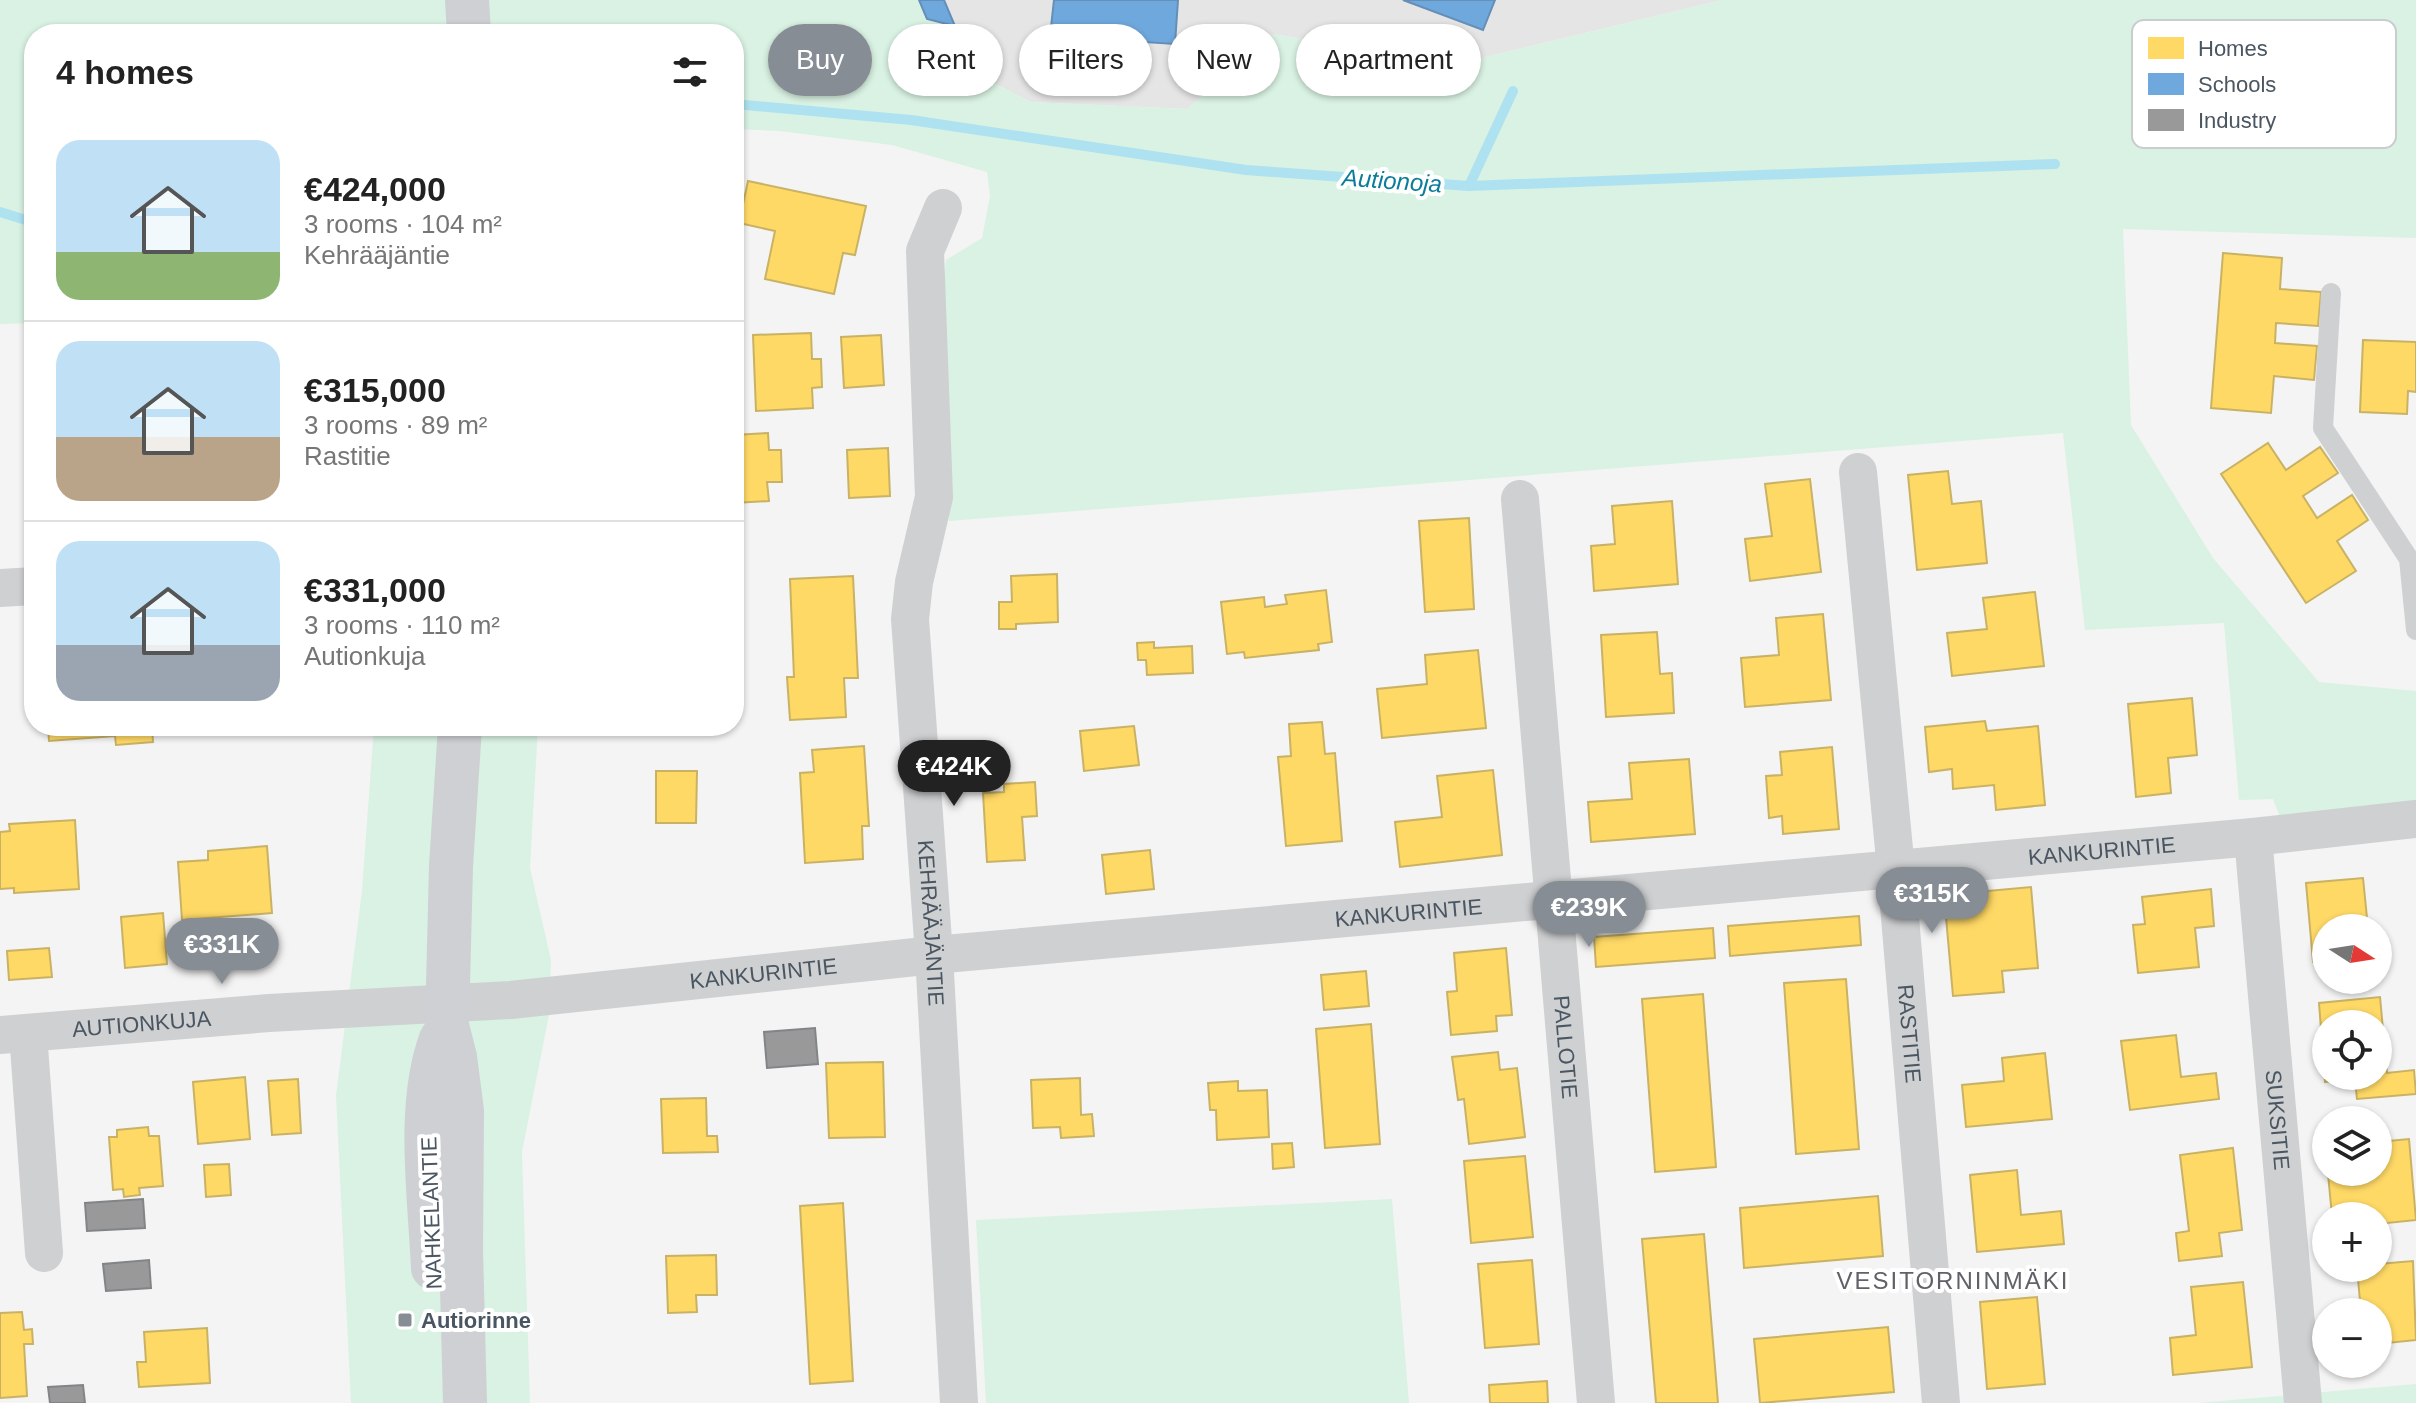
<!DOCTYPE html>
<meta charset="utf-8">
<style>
:root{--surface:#fff;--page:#f6f6f6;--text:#222;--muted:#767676;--line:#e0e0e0;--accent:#868d94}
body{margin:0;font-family:Arial,sans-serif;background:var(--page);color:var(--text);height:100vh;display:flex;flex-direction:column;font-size:30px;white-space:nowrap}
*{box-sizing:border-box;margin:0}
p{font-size:26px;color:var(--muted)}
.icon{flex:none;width:44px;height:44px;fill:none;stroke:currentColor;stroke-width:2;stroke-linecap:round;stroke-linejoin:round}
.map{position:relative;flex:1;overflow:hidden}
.side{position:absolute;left:24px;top:24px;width:720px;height:712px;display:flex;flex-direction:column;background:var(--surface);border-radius:32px;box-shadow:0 2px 6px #0004}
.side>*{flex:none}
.top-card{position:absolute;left:768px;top:24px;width:760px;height:72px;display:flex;gap:16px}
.needle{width:52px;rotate:102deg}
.fabs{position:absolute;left:2312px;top:914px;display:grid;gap:16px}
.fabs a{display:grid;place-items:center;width:80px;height:80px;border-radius:50%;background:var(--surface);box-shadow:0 2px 6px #0004;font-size:40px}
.price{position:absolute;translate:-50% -68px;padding:0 18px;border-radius:28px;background:var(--accent);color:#fff;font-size:26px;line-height:52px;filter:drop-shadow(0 2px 4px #0008)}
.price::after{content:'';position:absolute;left:50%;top:48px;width:24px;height:18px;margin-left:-12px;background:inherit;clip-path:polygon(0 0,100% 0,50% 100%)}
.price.active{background:#222;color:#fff}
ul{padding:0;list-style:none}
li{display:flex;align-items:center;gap:24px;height:200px;padding:0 32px}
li+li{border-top:2px solid var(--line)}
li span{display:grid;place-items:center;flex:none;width:224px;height:160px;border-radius:24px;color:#555}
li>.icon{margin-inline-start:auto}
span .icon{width:96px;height:96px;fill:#fffc;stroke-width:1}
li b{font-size:34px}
h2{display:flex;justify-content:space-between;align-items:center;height:96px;padding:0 32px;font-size:34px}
.pill{padding:0 28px;border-radius:36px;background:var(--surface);box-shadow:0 2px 6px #0004;font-size:28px;line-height:72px}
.pill.active{background:var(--accent);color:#fff}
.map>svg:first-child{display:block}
</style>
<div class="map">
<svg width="2416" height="1403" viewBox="0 0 2416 1403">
<rect width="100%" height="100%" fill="#f4f4f4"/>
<path fill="#e6e5e6" d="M929 0H1722L1456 64 1273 34 1187 109 1031 102 955 64Z"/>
<g fill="#d9f2e3">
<path d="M0 0H919L927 19 938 22 955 64 1031 102 1187 109 1273 34 1456 64 1722 0H2416V238L2123 229 2131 425 2213 558 2319 682 2416 691V810L2281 820 2273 799 2239 800 2224 623 2085 630 2063 433 949 521 941 303 946 260 982 238 990 196 987 172 892 145 779 131 734 129V34H34V323L0 324Z"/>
<path d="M374 726H538L530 868 551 960 549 1015 522 1152 530 1403H351L336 1096 362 891Z"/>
<path d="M1392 1199 1409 1403H986L976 1220Z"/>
<path d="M2416 1384V1403H2198Z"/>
</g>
<g fill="#ffd966" stroke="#c9b264" stroke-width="2" fill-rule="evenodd">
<path d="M748 181 866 206 855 255 843 253 834 294 765 279 775 231 739 223Z"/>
<path d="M2223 253 2282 258 2280 289 2321 292 2318 326 2276 323 2275 343 2317 346 2314 380 2274 376 2271 413 2211 408Z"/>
<path d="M811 333 812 359H821L822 387 812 388 813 408 756 411 753 335Z"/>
<path d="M881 335 884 385 844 388 841 337Z"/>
<path d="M2363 340 2416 342V392L2408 391 2407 414 2360 412Z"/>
<path d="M768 433 769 450H781L782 482H767L769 501 734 503V435Z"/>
<path d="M2268 443 2286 470 2320 447 2338 473 2303 496 2317 518 2352 495 2368 520 2337 541 2356 571 2306 603 2221 474Z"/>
<path d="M888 448 890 496 849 498 847 450Z"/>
<path d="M1948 471 1952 504 1981 501 1987 563 1917 570 1908 475Z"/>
<path d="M1810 479 1821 572 1750 581 1745 539 1772 536 1765 484Z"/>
<path d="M1672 501 1678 584 1594 591 1591 546 1615 544 1612 506Z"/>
<path d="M1469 518 1474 609 1425 612 1419 521Z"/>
<path d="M1057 574 1058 622 1016 624V629H999V602H1012L1011 576Z"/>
<path d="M853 576 858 678H844L846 717 790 720 787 677H794L790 579Z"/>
<path d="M1326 590 1332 642 1318 644 1319 650 1245 658 1244 652 1227 654 1221 602 1264 597 1265 607 1287 604 1285 595Z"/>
<path d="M2035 592 2044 666 1952 676 1947 633 1987 629 1983 598Z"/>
<path d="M1823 614 1831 700 1745 707 1741 658 1779 655 1776 618Z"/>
<path d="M1657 632 1660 674 1672 673 1674 713 1606 717 1601 635Z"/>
<path d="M1154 642V648L1192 646 1193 673 1147 675 1146 660H1138L1137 643Z"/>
<path d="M1478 650 1486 728 1382 738 1377 689 1427 684 1425 655Z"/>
<path d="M2192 698 2197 755 2168 758 2171 793 2136 797 2128 704Z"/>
<path d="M1985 721 1987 731 2038 726 2045 805 1996 810 1994 785 1953 789 1952 769 1929 772 1925 727Z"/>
<path d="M1322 722 1325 754 1335 753 1342 841 1286 846 1278 757 1291 756 1289 724Z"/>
<path d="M48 726H152L153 742 116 745 115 736 49 741Z"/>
<path d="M1134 726 1139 765 1084 771 1080 731Z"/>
<path d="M864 746 869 826H862L863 859 805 863 800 773 814 772 812 750Z"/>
<path d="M1832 747 1839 829 1783 834 1782 816 1769 818 1766 776 1782 775 1780 752Z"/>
<path d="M1689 759 1695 834 1591 842 1588 802 1632 799 1629 763Z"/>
<path d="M1493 770 1502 855 1400 867 1395 822 1442 817 1437 776Z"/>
<path d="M656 771H697L696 823H656Z"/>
<path d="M1035 782 1037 816 1022 817 1025 860 987 862 983 793 1004 792V784Z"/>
<path d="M75 820 79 889 14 893V888L0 889V832L10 831 9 824Z"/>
<path d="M267 846 272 913 182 920 178 862 208 860V851Z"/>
<path d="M1150 850 1154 889 1106 894 1102 855Z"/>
<path d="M2363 878 2368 928H2326V961L2313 962 2306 883Z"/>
<path d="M2031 887 2038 968 2002 971 2004 992 1953 996 1944 895Z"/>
<path d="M2211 889 2214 926 2195 928 2199 967 2138 973 2133 925 2145 924 2142 897Z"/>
<path d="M163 913 167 964 125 968 121 917Z"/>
<path d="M1859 916 1861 945 1730 956 1728 926Z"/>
<path d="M1713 928 1715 958 1596 967 1594 937Z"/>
<path d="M49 948 52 977 9 980 7 951Z"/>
<path d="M1506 948 1512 1015 1496 1016 1497 1031 1451 1035 1447 992 1457 991 1454 953Z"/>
<path d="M1366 971 1369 1006 1324 1010 1321 975Z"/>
<path d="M1846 979 1859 1149 1796 1154 1784 983Z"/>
<path d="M1703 994 1716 1167 1655 1172 1642 999Z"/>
<path d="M2380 997 2387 1073 2414 1070 2416 1094 2357 1099 2355 1080 2325 1082 2319 1003ZM2326 1024H2378V1076H2326Z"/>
<path d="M1371 1024 1380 1144 1325 1148 1316 1029Z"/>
<path d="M2176 1035 2181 1077 2216 1073 2219 1099 2130 1110 2121 1041Z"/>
<path d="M1498 1052 1500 1070 1517 1068 1525 1137 1469 1144 1464 1099 1458 1100 1452 1057Z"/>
<path d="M2045 1053 2052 1119 1966 1127 1962 1085 2004 1081 2002 1058Z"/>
<path d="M883 1062 885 1137 829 1138 826 1063Z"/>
<path d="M245 1077 250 1139 198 1144 193 1082Z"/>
<path d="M1080 1078 1081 1115 1092 1114 1094 1136 1061 1138 1060 1127 1033 1128 1031 1080Z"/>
<path d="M298 1079 301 1133 272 1135 268 1081Z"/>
<path d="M1238 1081V1091L1267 1090 1269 1137 1217 1140 1216 1110H1210L1208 1083Z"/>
<path d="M706 1098 707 1136H717L718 1152 663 1153 661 1099Z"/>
<path d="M148 1127 149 1136H159L163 1186 139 1188 140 1195 124 1197 123 1189 113 1190 109 1137H117V1130Z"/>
<path d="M2409 1139 2416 1220 2378 1224V1216H2332L2328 1174 2378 1172V1142Z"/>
<path d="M1292 1143 1294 1167 1273 1169 1272 1144Z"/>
<path d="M2233 1148 2242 1230 2219 1233 2222 1256 2179 1261 2176 1233 2189 1231 2180 1155Z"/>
<path d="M1525 1156 1533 1237 1471 1243 1464 1161Z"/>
<path d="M229 1164 231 1195 206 1197 204 1165Z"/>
<path d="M2017 1170 2021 1215 2061 1211 2064 1244 1977 1252 1970 1175Z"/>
<path d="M1878 1196 1883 1256 1744 1268 1740 1208Z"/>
<path d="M843 1203 853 1381 810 1384 800 1206Z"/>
<path d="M1704 1234 1718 1403H1656L1642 1239Z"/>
<path d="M716 1255 717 1295H696L697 1312 668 1313 666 1256Z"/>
<path d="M1532 1260 1539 1344 1485 1348 1478 1264Z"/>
<path d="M2413 1261 2416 1340 2378 1344V1312H2361L2357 1268H2378V1264Z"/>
<path d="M2243 1282 2252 1367 2173 1375 2170 1338 2196 1335 2191 1287Z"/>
<path d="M2037 1297 2045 1384 1987 1389 1980 1302Z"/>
<path d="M22 1312 24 1330 32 1329 33 1344H24L27 1396 0 1398V1313Z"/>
<path d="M1888 1327 1894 1392 1760 1403 1754 1339Z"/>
<path d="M207 1328 210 1383 139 1387 137 1362H146L144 1332Z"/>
<path d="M1547 1381 1548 1403H1490L1489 1385Z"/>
</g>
<g fill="#6fa8dc" stroke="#648fb7" stroke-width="2">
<path d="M919 0H944L955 26 927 19Z"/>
<path d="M1054 0H1178L1175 44 1050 36Z"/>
<path d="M1403 0H1495L1483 30Z"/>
</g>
<g fill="#999" stroke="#818588" stroke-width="2">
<path d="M815 1028 818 1064 767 1068 764 1032Z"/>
<path d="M143 1199 145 1228 87 1231 85 1203Z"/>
<path d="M149 1260 151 1288 106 1291 103 1264Z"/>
<path d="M83 1385 85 1403H50L48 1387Z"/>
</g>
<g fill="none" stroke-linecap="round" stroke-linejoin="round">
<g stroke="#aee2f0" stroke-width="10">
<path d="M734 104 911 120 1246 170 1469 186 2055 164"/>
<path d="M1469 186 1513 91"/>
<path d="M0 212 26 220 34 218"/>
</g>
<path stroke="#ced0d2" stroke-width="20" d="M2331 293 2323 428 2409 559 2416 630"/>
<g stroke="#ced0d2" stroke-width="38">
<path id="s1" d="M943 208 925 251 934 497 914 582 910 619 934 955 959 1403"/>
<path id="s2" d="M1858 472 1896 870 1941 1403"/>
<path id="s3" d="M1520 499 1596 1403"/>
<path d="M0 588 34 586"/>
<path id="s4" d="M2253 837 2303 1403"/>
<path d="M28 1033 44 1253"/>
<path id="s5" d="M0 1035 269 1013 511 1000 934 955 2253 837 2416 819"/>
</g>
<g stroke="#ced0d4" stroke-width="44">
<path d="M467 0 469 34"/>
<path d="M460 726 451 866 447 1026 455 1057 462 1111 461 1250 465 1403"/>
<path d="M433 1268C430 1197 416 1106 441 1039"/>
</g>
</g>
<rect fill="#868d94" stroke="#fff" stroke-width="3" x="397" y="1312" width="16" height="16" rx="4"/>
<g text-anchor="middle" stroke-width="8" stroke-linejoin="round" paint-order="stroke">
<g font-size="22" fill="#4a5661" stroke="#fff">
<text dy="8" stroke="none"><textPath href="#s5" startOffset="2110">KANKURINTIE</textPath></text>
<text dy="8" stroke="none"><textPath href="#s5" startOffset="1414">KANKURINTIE</textPath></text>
<text dy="8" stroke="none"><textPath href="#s1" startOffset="722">KEHRÄÄJÄNTIE</textPath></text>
<text dy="8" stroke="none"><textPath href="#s5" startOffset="766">KANKURINTIE</textPath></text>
<text dy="8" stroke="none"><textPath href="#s5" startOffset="142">AUTIONKUJA</textPath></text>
<text dy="8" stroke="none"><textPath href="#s2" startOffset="564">RASTITIE</textPath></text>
<text dy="8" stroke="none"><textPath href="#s3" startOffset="550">PALLOTIE</textPath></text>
<text dy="8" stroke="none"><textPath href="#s4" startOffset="284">SUKSITIE</textPath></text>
<text transform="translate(431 1213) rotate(-92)" y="8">NAHKELANTIE</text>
</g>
<g font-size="22" font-weight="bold" fill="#4a5661" stroke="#fff" text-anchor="start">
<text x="421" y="1328">Autiorinne</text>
</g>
<g font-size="24" font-style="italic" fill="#0c7c9b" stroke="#fff">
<text transform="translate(1392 181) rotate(4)" y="8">Autionoja</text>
</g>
<g font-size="24" letter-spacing="2" fill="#5f6368" stroke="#fff">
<text x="1953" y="1289">VESITORNINMÄKI</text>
</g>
</g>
<rect x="2132" y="20" width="264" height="128" rx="12" fill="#fff" stroke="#c9ccd0" stroke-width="2"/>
<rect x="2148" y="37" width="36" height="22" fill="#ffd966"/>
<rect x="2148" y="73" width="36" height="22" fill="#6fa8dc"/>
<rect x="2148" y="109" width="36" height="22" fill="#999"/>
<g font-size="22" fill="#4a5661">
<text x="2198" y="56">Homes</text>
<text x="2198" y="92">Schools</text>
<text x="2198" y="128">Industry</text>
</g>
</svg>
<div class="fabs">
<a><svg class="needle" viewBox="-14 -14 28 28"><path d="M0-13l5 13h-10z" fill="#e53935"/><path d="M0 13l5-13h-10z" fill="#767676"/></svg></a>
<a><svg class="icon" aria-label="locate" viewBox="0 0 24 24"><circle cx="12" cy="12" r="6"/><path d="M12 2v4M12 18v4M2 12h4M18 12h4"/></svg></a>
<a><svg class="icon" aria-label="layers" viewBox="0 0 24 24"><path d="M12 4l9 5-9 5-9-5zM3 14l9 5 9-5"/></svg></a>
<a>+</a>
<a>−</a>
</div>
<b class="price active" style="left:954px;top:808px">€424K</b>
<b class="price" style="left:1932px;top:935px">€315K</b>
<b class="price" style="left:1589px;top:949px">€239K</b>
<b class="price" style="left:222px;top:986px">€331K</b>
<div class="top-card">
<a class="pill active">Buy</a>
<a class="pill">Rent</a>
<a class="pill">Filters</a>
<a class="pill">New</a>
<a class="pill">Apartment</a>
</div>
<section class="side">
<h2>4 homes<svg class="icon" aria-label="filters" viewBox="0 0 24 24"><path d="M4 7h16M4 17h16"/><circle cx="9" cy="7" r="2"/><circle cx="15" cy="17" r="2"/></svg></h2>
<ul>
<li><span style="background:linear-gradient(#bfe0f5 70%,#8fb573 0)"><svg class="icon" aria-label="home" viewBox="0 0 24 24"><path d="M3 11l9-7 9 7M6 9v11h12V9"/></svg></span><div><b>€424,000</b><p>3 rooms · 104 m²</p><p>Kehrääjäntie</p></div></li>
<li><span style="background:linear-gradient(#bfe0f5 60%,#b9a48a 0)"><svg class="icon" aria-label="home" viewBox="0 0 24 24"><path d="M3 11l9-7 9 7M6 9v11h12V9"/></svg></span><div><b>€315,000</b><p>3 rooms · 89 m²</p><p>Rastitie</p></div></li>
<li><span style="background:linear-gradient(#bfe0f5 65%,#9aa5b1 0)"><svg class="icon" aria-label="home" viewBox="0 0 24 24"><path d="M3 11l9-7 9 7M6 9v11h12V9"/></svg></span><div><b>€331,000</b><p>3 rooms · 110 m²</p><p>Autionkuja</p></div></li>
</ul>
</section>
</div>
